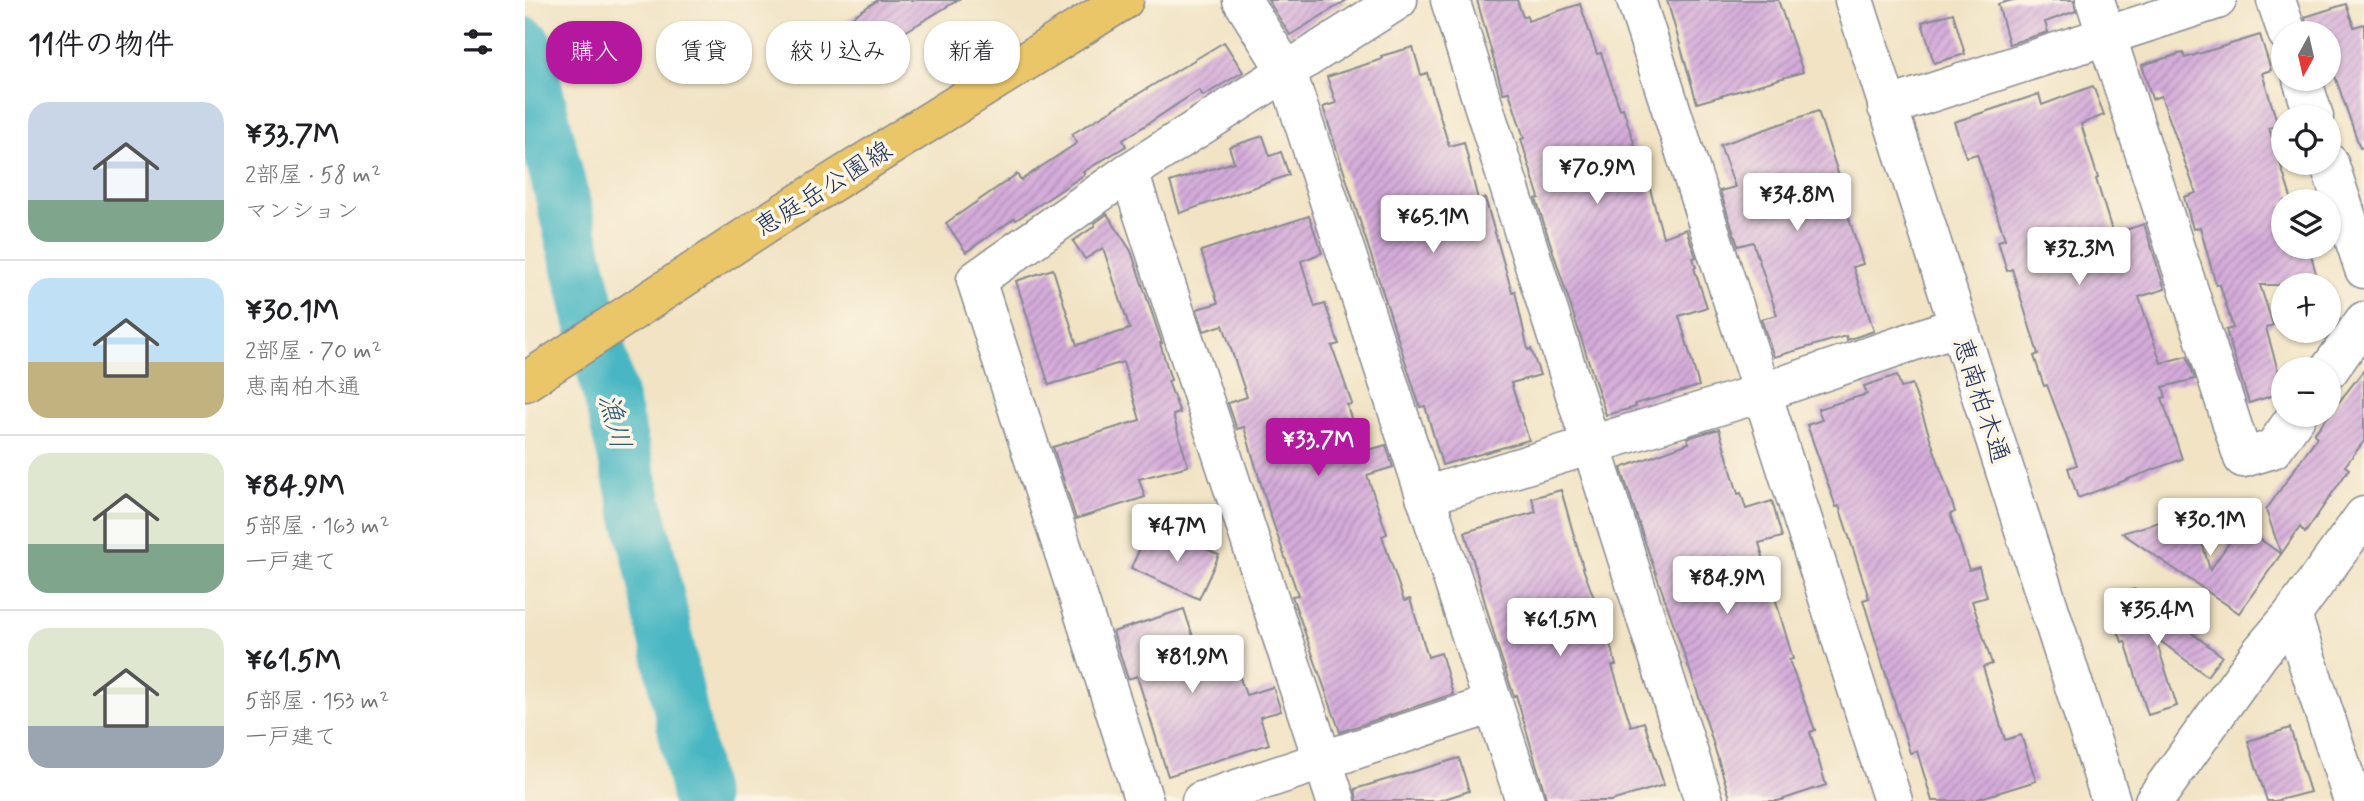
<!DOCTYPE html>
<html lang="ja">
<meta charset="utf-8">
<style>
:root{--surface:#fff;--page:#f2f2f2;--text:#202124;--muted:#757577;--line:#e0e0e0;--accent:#b5179e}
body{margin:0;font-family:Mynerve,"Klee One",sans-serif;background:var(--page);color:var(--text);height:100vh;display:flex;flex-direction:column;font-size:26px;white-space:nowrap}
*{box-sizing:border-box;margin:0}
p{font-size:23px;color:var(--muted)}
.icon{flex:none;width:38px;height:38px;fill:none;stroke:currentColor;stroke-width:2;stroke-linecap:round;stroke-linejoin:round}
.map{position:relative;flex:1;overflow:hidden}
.details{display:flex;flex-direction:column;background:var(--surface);width:525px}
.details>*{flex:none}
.hud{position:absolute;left:21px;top:21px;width:665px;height:63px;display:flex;gap:14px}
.needle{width:46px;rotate:188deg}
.controls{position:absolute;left:1746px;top:21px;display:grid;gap:14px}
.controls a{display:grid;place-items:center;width:70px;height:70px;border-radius:50%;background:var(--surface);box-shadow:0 2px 5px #0004;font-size:35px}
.price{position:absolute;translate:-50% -60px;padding:0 16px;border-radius:7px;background:#fff;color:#222;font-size:23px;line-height:46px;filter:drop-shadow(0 2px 4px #0008)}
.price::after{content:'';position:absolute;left:50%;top:42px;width:21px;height:16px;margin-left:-10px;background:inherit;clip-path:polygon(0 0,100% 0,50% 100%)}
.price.active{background:var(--accent);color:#fff}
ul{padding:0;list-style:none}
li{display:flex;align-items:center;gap:21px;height:175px;padding:0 28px}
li+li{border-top:2px solid var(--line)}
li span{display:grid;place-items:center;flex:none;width:196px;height:140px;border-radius:21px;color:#555}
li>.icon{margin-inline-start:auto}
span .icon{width:84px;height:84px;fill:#fffc;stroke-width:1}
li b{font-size:30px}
h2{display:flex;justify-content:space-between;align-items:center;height:84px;padding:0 28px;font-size:30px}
.tag{padding:0 24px;border-radius:28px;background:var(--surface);box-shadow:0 2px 5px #0004;font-size:24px;line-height:63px}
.tag.active{background:var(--accent);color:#fff}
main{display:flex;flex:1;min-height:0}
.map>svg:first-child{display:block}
</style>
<main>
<section class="details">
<h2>11件の物件<svg class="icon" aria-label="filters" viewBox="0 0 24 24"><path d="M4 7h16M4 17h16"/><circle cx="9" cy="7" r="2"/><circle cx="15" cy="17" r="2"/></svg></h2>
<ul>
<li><span style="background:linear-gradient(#c9d6e8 70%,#7fa58c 0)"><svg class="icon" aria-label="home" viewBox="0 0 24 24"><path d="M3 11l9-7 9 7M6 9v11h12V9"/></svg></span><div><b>¥33.7M</b><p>2部屋 · 58 m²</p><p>マンション</p></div></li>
<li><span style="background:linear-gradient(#bfe0f5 60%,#c2b280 0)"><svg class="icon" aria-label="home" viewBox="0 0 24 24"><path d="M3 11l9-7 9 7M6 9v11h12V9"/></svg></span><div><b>¥30.1M</b><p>2部屋 · 70 m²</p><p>恵南柏木通</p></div></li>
<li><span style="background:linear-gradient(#dfe7d0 65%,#7fa58c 0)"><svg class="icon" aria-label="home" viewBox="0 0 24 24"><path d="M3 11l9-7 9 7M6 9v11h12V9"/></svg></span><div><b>¥84.9M</b><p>5部屋 · 163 m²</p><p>一戸建て</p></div></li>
<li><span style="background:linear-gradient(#dfe7d0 70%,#9aa5b1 0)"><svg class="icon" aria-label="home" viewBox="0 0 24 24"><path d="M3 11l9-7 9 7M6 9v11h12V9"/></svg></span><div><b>¥61.5M</b><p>5部屋 · 153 m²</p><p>一戸建て</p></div></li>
</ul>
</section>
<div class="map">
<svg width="1839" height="801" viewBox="0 0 1839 801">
<defs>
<pattern id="building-hatch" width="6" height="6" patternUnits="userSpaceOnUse" patternTransform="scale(1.75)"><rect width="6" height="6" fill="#d5acda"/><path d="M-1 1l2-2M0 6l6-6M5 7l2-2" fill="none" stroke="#ac8cb4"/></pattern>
</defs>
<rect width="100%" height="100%" fill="#fcf5e5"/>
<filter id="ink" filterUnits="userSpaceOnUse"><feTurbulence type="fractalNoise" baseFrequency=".0143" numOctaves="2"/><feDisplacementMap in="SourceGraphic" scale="14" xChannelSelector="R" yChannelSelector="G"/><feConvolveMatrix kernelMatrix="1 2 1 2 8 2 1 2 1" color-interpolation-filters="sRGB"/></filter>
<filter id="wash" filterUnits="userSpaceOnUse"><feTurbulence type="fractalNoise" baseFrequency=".00686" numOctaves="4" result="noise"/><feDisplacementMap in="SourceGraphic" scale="28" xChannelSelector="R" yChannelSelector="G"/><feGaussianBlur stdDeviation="1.57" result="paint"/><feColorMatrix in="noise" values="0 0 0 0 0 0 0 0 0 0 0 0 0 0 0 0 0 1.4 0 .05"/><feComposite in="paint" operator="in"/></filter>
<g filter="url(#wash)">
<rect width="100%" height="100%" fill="#f1e3c4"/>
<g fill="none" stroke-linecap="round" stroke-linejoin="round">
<path stroke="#49b7c3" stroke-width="54" d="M0 44 127 570 174 801"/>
</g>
<g id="blocks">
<g fill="url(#building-hatch)">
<path d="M353 0H433L313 72 293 39Z"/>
<path d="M743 0H822L765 35Z"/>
<path d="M952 0H992L998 17 1002 16 1003 21 1055 4 1072 54 1076 53 1095 109 1098 108 1114 159H1117L1138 237 1161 229 1171 257 1168 258 1171 267 1169 268 1182 307 1154 316 1174 386 1110 404 1111 407 1081 415 1011 199 1014 198 996 139 999 138 984 92 978 93Z"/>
<path d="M1142 0H1253L1278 72 1172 103Z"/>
<path d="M1488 0H1549L1551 11 1520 22 1523 32 1484 44 1473 4Z"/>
<path d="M1821 4 1829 27 1839 24V147L1835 148 1804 59V33H1783L1780 17Z"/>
<path d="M1428 13 1440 54 1409 63 1397 22Z"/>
<path d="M1735 35 1746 70 1737 73 1753 125 1744 128 1767 201H1759V247H1784L1794 285H1735L1748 325 1741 328 1759 392 1724 403 1701 330 1708 328 1695 285H1691L1675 227 1668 229 1659 197 1671 193 1636 96 1627 99 1617 65 1658 53 1660 58Z"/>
<path d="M699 42 718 72 678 96 674 90 598 140 601 146 558 172 560 174 491 220 490 218 441 252 421 223 492 174 496 180 552 143 547 134Z"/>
<path d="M888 47 896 75 902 73 924 146 939 142 953 200 960 198 987 292 990 291 1003 350 1006 349 1015 375 986 383 1004 440 917 465 900 406 895 407 798 107 811 103 802 77 857 59 856 56Z"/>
<path d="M1568 86 1579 115 1556 124 1573 178 1571 179 1588 234 1619 224 1640 289 1614 297 1636 363 1662 356 1670 379 1638 387 1641 397 1637 398 1657 459 1553 498 1543 468 1552 465 1522 385 1519 386 1509 356 1513 354 1487 269 1482 271 1473 241 1480 239 1452 154 1441 157 1429 122 1514 94 1517 105Z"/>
<path d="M1293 111 1321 198 1318 199 1338 264 1328 267 1349 331 1322 340 1321 336 1249 357 1236 319 1252 315 1228 242 1213 246 1195 191 1210 187 1195 145Z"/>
<path d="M738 136 745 156 756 152 764 175 655 213 645 182 709 162 704 147Z"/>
<path d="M582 214 606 251 637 343H635L646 380 643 381 655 413 648 415 663 466 614 479 620 497 551 519 528 447 615 420 598 362 524 385 491 281 528 269 552 345 605 329 578 248 560 259 548 241 570 226V223Z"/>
<path d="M784 216 797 253 776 261 790 307 800 304 814 344 807 346 827 404 822 405 836 452 861 445 868 467 842 475 862 534 857 536 879 601 885 599 903 657 916 653 928 694 815 732 767 596 773 595 744 511 719 427 712 429 703 403 722 397 698 325 679 331 672 309 693 303 676 251Z"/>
<path d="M1839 370V441L1820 466 1824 469 1780 533 1775 527 1756 554 1741 510 1792 437 1789 434Z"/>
<path d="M1372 375 1376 388 1387 384 1430 512 1425 514 1444 570 1454 567 1462 597 1447 601 1467 664 1458 667 1480 740 1496 735 1511 781 1446 801H1407L1392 751 1385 753 1338 600 1344 598 1314 506 1311 507 1282 425 1297 420 1293 409 1342 394 1339 386Z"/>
<path d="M1194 429 1213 494 1216 493 1221 509 1247 501 1257 537 1234 543 1268 659 1264 660 1290 730 1285 732 1301 785 1253 801H1206L1172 691 1121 545 1096 468 1164 443 1162 438Z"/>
<path d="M1036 490 1059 571 1082 634 1091 665 1087 666 1106 726 1119 722 1139 785 1086 801H1022L991 695 989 696 972 645 940 532 1011 512 1007 498Z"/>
<path d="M1668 512 1685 570 1716 526 1756 554 1714 613 1597 533Z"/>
<path d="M650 535 694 555 674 599 606 568 620 537 644 548Z"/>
<path d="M1609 589 1697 656 1682 676 1630 637 1652 706 1623 715 1600 641 1597 642 1587 613 1596 609 1592 595Z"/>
<path d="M659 609 676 661 705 650 721 695 748 687 756 711 735 717 744 744 643 776 612 676 603 679 588 632Z"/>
<path d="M1765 728 1785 792 1750 801H1742L1723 741Z"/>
<path d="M934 758 944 791 913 801H832L830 789Z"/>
</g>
</g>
</g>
<g filter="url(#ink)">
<use href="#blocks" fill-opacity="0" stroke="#868991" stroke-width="2"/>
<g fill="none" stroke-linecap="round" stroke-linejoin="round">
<defs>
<g id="minor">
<path d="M717 0 762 72 1000 801"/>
<path d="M925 0 1179 801"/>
<path d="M1111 0 1368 801"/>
<path d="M1329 0 1586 801"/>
<path d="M1570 0 1718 458 1748 449 1772 415"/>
<path d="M1751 0 1762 33"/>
<path d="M1777 79 1789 117"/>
<path d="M1362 107 1692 0"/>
<path d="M1804 163 1839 269"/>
<path d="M604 172 811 801"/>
<path d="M1804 370 1839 321"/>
<path d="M900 496 1236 393 1433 326"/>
<path d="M1767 615 1828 801"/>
<path d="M619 801 451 280 604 172 873 0"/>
<path d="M676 801 968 704"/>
<path d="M1629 801 1735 653 1767 615 1839 516"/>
</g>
<path id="major" d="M0 382 239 225 599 0"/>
</defs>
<use href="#minor" stroke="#868991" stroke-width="41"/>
<use href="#major" stroke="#868991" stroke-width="41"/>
<use href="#minor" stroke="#fff" stroke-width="38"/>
<use href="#major" stroke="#ebc669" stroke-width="38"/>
</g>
</g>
<g text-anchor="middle" stroke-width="7" stroke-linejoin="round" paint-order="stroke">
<g font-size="26" fill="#1b2f5e" stroke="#fcf5e5">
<text transform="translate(298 188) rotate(-32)" y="9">恵庭岳公園線</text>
<text transform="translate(1457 400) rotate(72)" y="9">恵南柏木通</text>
</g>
<g font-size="28" font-style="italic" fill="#29587c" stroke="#fcf5e5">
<text transform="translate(91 421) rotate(76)" y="10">漁川</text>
</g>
</g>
</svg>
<div class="controls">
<a><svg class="needle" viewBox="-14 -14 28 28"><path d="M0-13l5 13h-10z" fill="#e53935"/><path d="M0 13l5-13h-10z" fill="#757577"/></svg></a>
<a><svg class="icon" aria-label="locate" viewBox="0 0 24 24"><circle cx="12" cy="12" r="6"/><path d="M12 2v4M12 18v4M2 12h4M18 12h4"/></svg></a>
<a><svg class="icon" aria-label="layers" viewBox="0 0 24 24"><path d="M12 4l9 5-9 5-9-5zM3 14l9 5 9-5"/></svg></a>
<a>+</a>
<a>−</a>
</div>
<b class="price" style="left:1072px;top:206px">¥70.9M</b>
<b class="price" style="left:1272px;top:233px">¥34.8M</b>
<b class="price" style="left:908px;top:255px">¥65.1M</b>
<b class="price" style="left:1554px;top:287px">¥32.3M</b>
<b class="price active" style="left:793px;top:478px">¥33.7M</b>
<b class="price" style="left:1685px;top:558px">¥30.1M</b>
<b class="price" style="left:652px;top:564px">¥47M</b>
<b class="price" style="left:1202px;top:616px">¥84.9M</b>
<b class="price" style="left:1632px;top:648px">¥35.4M</b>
<b class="price" style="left:1035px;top:658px">¥61.5M</b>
<b class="price" style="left:667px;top:695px">¥81.9M</b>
<div class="hud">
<a class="tag active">購入</a>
<a class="tag">賃貸</a>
<a class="tag">絞り込み</a>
<a class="tag">新着</a>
</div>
</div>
</main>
